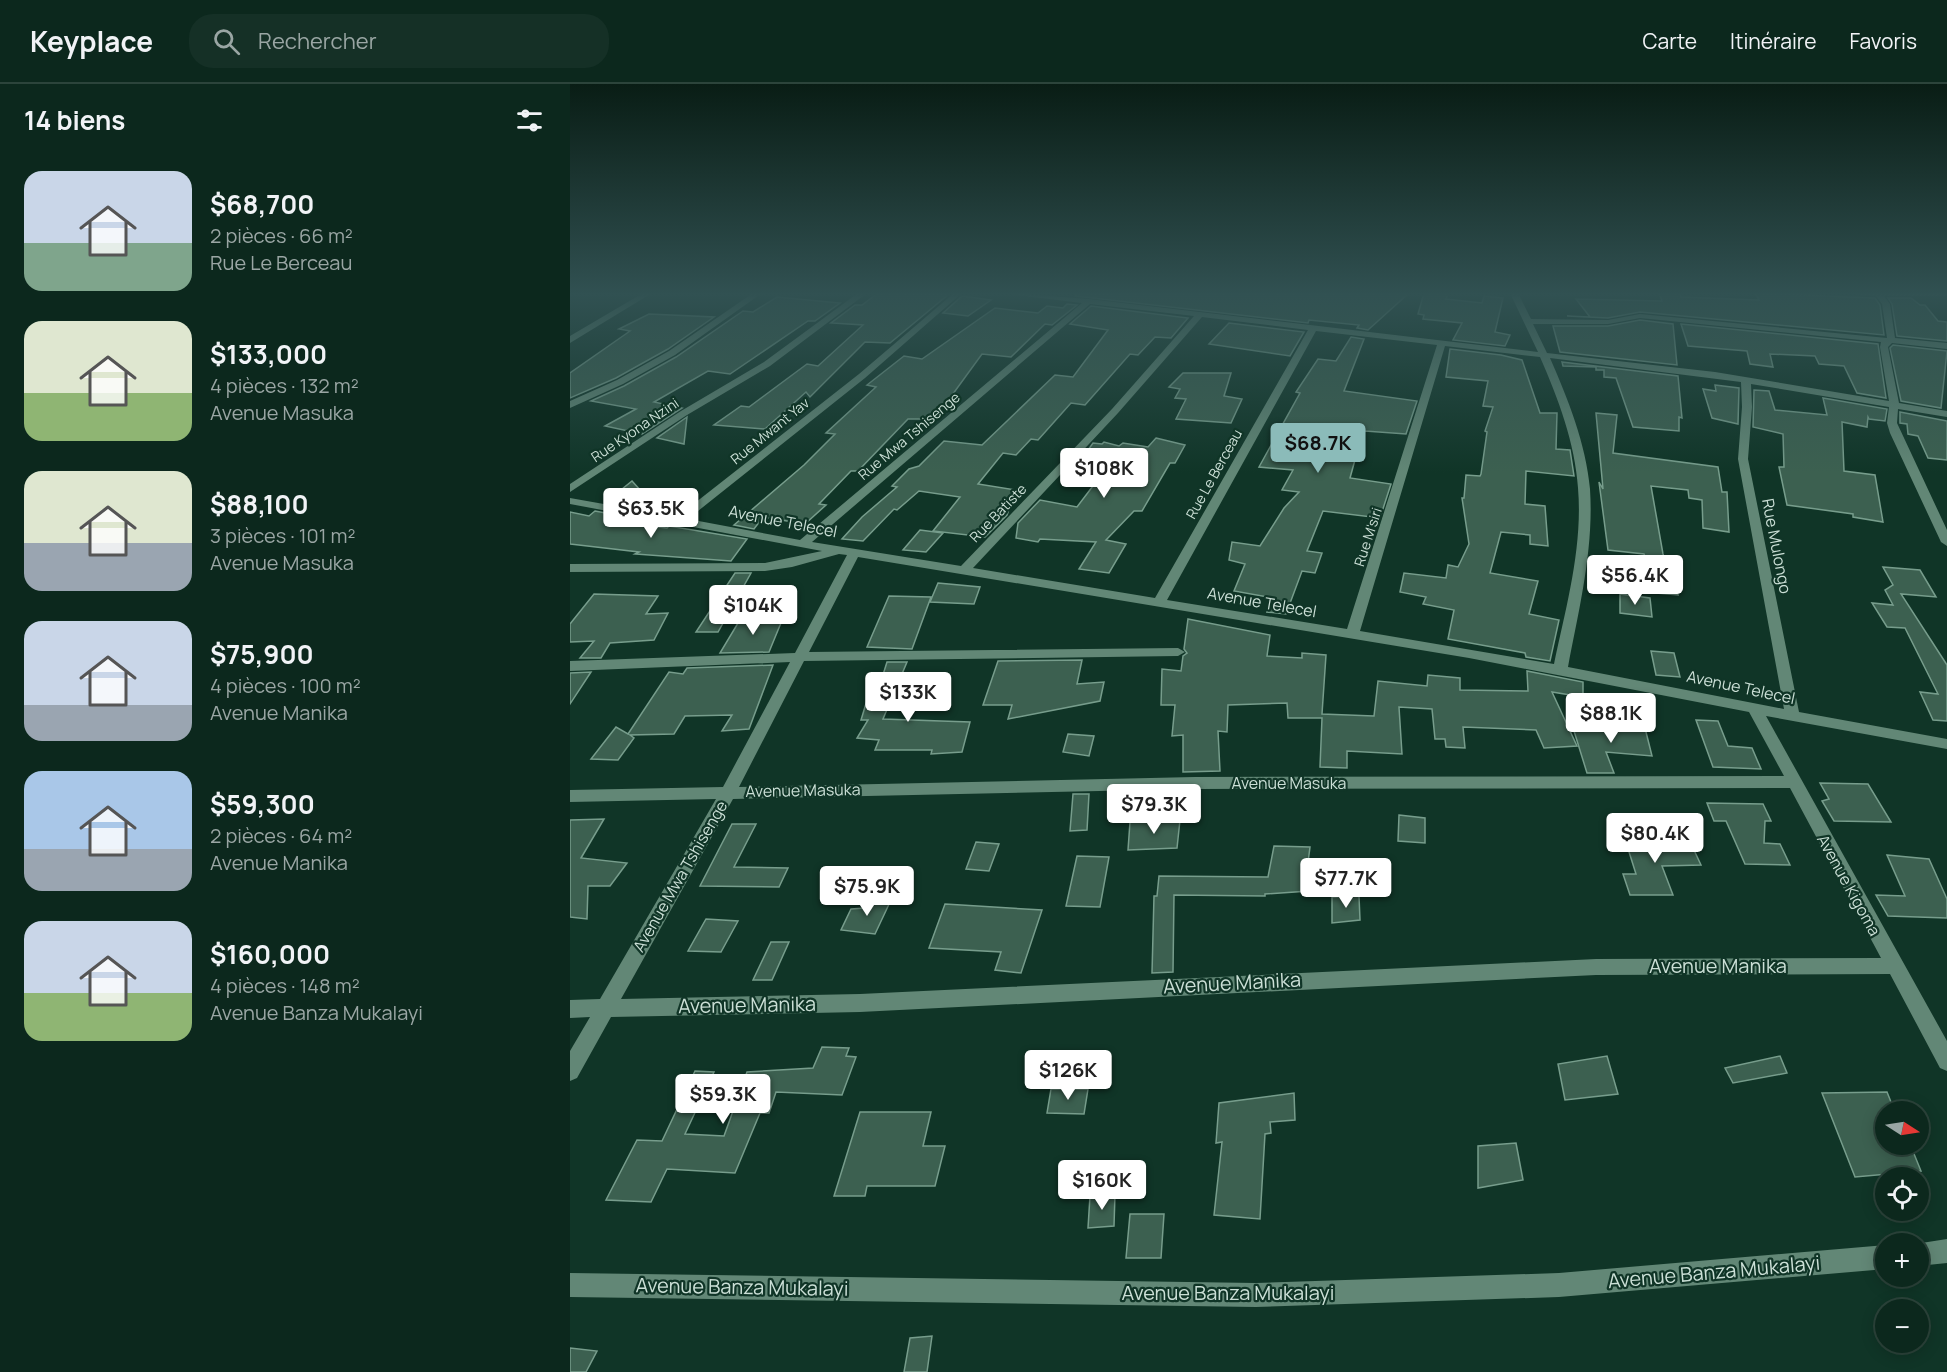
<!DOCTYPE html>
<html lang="fr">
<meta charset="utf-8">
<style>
:root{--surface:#0c281d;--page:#153026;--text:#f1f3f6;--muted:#9aa6a4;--line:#2c443b;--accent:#8bbbb9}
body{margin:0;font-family:Manrope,sans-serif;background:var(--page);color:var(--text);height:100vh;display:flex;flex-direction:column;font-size:22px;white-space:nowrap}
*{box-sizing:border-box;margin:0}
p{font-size:20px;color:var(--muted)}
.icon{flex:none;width:33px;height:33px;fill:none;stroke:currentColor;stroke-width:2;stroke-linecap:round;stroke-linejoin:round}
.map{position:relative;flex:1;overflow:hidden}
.sheet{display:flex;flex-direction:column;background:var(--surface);width:570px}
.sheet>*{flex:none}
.needle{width:39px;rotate:102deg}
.controls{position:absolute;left:1305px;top:1017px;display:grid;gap:12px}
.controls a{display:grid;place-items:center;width:54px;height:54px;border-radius:50%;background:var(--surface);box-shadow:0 3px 15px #0003,0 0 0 2px var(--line);font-size:30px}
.price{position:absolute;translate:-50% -51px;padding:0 14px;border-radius:6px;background:#fff;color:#222;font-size:20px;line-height:39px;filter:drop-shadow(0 2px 3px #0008)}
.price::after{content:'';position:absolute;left:50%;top:36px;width:18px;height:14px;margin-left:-9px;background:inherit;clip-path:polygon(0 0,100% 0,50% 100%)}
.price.current{background:var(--accent);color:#111}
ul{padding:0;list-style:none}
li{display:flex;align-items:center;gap:18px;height:150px;padding:0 24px}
li span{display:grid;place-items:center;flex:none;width:168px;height:120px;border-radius:18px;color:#555}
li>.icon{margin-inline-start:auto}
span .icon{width:72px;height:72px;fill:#fffc;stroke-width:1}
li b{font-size:26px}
h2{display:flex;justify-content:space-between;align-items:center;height:72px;padding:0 24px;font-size:26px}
header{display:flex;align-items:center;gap:36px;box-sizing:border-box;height:84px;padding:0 30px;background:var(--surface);border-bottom:2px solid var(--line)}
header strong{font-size:28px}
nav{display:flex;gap:33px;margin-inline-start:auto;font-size:21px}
.search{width:420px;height:54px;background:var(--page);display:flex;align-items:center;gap:15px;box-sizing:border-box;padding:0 21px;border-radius:24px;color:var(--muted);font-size:22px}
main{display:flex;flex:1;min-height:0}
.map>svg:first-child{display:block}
</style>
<header>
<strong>Keyplace</strong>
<div class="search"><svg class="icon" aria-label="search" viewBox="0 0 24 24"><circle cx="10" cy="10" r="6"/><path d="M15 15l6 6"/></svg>Rechercher</div>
<nav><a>Carte</a><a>Itinéraire</a><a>Favoris</a></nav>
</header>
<main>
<section class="sheet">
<h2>14 biens<svg class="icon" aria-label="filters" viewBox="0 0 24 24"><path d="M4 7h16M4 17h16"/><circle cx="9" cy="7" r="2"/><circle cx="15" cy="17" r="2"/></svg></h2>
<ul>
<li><span style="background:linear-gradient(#c9d6e8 60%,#7fa58c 0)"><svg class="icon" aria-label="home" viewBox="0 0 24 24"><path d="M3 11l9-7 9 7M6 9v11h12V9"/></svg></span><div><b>$68,700</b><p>2 pièces · 66 m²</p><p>Rue Le Berceau</p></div></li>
<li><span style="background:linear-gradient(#dfe7d0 60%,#8fb573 0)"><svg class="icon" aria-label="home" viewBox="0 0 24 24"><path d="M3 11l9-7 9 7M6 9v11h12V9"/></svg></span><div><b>$133,000</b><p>4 pièces · 132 m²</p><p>Avenue Masuka</p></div></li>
<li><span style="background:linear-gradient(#dfe7d0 60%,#9aa5b1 0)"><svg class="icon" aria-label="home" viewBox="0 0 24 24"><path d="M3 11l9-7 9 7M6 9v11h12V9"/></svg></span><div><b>$88,100</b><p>3 pièces · 101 m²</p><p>Avenue Masuka</p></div></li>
<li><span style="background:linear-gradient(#c9d6e8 70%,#9aa5b1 0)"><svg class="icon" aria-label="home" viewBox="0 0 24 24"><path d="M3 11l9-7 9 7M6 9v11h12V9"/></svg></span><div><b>$75,900</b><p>4 pièces · 100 m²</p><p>Avenue Manika</p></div></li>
<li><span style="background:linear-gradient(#a9c7e8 65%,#9aa5b1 0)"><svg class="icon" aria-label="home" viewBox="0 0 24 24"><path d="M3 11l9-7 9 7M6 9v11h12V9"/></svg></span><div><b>$59,300</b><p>2 pièces · 64 m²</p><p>Avenue Manika</p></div></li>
<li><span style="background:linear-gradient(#c9d6e8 60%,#8fb573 0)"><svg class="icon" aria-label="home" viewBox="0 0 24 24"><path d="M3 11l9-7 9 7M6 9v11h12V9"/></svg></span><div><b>$160,000</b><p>4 pièces · 148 m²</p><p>Avenue Banza Mukalayi</p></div></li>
</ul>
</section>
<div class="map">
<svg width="1377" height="1288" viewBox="0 0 1377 1288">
<rect width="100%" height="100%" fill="#103527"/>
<g fill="#3c6050" stroke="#779d8c" stroke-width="1.5">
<path d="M308 209 379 210 320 259 295 258 240 313 236 308 195 345 144 341 171 322 179 323 237 280 248 282 293 241 261 239 285 221H292Z"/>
<path d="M508 209 537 210 539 209H839L798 246 787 244 789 241 739 236 738 239 505 212Z"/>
<path d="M854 209H878L876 215 912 219 914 212 933 214 925 248 940 251 935 262 883 256 892 239 853 235 854 231 848 230Z"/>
<path d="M1089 209H1110L1111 213 1189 216 1185 209 1305 214 1310 221 1314 251 1070 228 1038 234 997 232 1020 233 1006 215 1092 217Z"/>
<path d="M392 212 421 216 398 232 373 229Z"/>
<path d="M207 213 270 219 245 237H238L160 290 138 287 84 318 112 324 72 350 35 342 66 325 21 317 54 302 106 273 173 227 183 228Z"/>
<path d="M1318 214H1341L1350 221H1355L1368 237 1377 238V257L1327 252 1322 220Z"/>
<path d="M497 220 507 221 482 241 475 240 441 273 412 270 372 325 359 335 356 333 353 335H338L288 387H281L249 420 256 421 235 440 193 433 184 445 164 441 234 381 265 350 256 349 306 303 297 301 334 272 352 275 425 224 468 229 477 222 493 224Z"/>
<path d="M521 222 618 234 601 254 585 253 568 271 560 270 515 321 501 319 468 356 461 355 446 371 433 369 408 400 446 406 437 431 415 453 363 447 390 413 349 407 327 426 324 425 293 457 272 455 292 433 327 403 322 402 339 385 349 382 374 357 412 361 485 291 503 293 538 246 500 240Z"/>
<path d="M79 230 144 233 98 265 46 294 0 314V289L60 247 49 245Z"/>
<path d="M1070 236 1103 240 1107 281 990 268 983 242H1038Z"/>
<path d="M659 239 734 248 720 272 639 260Z"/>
<path d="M1111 240 1308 260 1316 314 1287 309 1274 282 1249 280 1245 272 1200 270 1203 283 1180 280 1177 267 1118 262Z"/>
<path d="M781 253 794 255 774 307 847 317 836 350 795 347 791 354 780 394 821 400 810 434 753 427 737 467 752 469 745 489 732 487 716 530 697 528 704 514 664 507 675 480 659 476 662 458 690 462 714 424 729 408 712 406 723 386 689 383 730 309 726 308 748 275 766 277Z"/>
<path d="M1323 261 1377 267 1371 324 1331 317 1320 264Z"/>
<path d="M880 265 931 271 952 276 970 329H987L986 365 1000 366 1004 392 956 387 955 420 975 422 978 462 960 460V451L931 448 920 489 968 497 959 530 989 536 980 577 956 573 955 569 878 555 884 526 853 520 856 513 830 508 834 489 876 494 878 481 888 483 899 460 892 414H894L896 391 910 392 911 390 917 348 915 347 923 323 913 322 918 297 876 293Z"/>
<path d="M992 278 1108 292 1112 334 1109 333V347L1063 343 1046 294 1034 293V286H1026V283L993 282Z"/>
<path d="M613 289H661L654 312 672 315 661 339 606 335 616 315 605 314 610 305 599 303Z"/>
<path d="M1145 301 1169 304 1168 340 1142 334 1133 305 1146 307Z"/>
<path d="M1184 306 1199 307 1205 326 1257 331 1253 314 1317 325 1315 337 1299 335 1298 333 1297 343 1272 338 1274 387 1305 391 1313 438 1283 433V430L1217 421 1209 383H1214L1213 350 1183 343Z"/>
<path d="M1330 328 1377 337V376L1358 374 1348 352 1338 350 1337 340 1330 339Z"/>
<path d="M1026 329 1047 331 1043 369 1148 383 1152 408H1157L1159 448 1133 444 1132 416 1119 414 1118 406 1081 402 1093 470 1108 511 1086 509 1074 470 1038 466 1029 398 1033 405Z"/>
<path d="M117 333 114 360 87 354Z"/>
<path d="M586 354 615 361 605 379H600L572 427H564L536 456 556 460 539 489 509 485 526 458 470 455 468 458 446 454 448 439 470 416 507 423 532 390 503 387 523 359 532 360 534 358 549 362 553 359 578 363Z"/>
<path d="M62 397 71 407 55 422 36 418Z"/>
<path d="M25 427 46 431 38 438 97 444 99 442 177 455 161 477 65 470 69 468 0 460V428L19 432Z"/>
<path d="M350 446 373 449 356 468 333 466Z"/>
<path d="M1313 483 1350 486 1366 513 1331 510 1377 581V637L1363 636 1350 608 1368 610 1335 544 1317 543 1302 519 1323 521 1315 506 1323 501Z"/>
<path d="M165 489H181L148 548H126Z"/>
<path d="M368 499 410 503 404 520 360 518Z"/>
<path d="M24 510 88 512 76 530 98 529 84 556 40 559 31 574H10L24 557 0 558V540Z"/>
<path d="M1050 510 1080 514 1082 533 1050 529Z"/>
<path d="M319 512 361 513 342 565 297 563Z"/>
<path d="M171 534H213L199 568 150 569Z"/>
<path d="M618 535 700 551 697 572 732 574V569L756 571 752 630 804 632 808 597 857 602 858 591 890 594V606L958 607 957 587 1013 598V613L982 608 1007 662 974 664 966 646 893 643 895 664 876 663 875 655H865L862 625 829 623 832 670 777 667V684L750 683 752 634H718L717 619 658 621 657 648 648 647 650 687 613 688V651L602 652 605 621H591L592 585 611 587 613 572 617 569 614 565Z"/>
<path d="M1081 567 1104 569 1110 593 1086 591Z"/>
<path d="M512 576 507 600 534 598 530 617 438 635 442 621H413L428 577Z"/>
<path d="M317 578H337L313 635 400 638 392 668 361 670 362 666H305L309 656 287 654 298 636H291L298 613H306Z"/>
<path d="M203 581 179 645 152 647 162 631 115 632 104 650 60 651 64 654 48 676 21 675 46 643 58 650 99 588 113 590 117 584Z"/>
<path d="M21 588 0 620V589Z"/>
<path d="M1033 630 1051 631 1054 643 1075 644 1082 672 1036 668 1044 689H1017L1004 647 1037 646Z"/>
<path d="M1126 636 1148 637 1158 662 1182 664 1191 685 1143 683Z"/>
<path d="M498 650 524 652 519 672 493 668Z"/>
<path d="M1250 699 1298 700 1321 738 1264 737 1252 717 1259 715Z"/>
<path d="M503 710H519L517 746 500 747Z"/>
<path d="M1137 719 1193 720 1201 737H1195L1194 759 1210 760 1220 781 1175 780 1156 737H1144Z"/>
<path d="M829 731 855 734V759L828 757Z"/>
<path d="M34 735 11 774 57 779 40 802H18L17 835 0 833V736Z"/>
<path d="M610 736 607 764 558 766 560 738Z"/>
<path d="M162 740H186L164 783 218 784 209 803 130 802Z"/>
<path d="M1054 752 1089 753 1091 757 1112 756 1116 764H1123L1131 781 1092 782 1103 811H1060L1053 790H1066Z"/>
<path d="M406 758 429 760 419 787 396 785Z"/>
<path d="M704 762 740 763 736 794H738L739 807 695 810V812L604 811 603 888 582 889 584 812H587L589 792 698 793Z"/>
<path d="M1317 771 1359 775 1377 815V834L1318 832 1306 811 1335 812Z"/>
<path d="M507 772 539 773 530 823 496 822Z"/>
<path d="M789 812 790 836 762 839V813Z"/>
<path d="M296 814 321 816 305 850 271 846 281 825 295 824Z"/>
<path d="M375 820 472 826 451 889 425 886 431 868 359 864Z"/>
<path d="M136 835 168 837 151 868 118 867Z"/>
<path d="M201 858H219L202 896H183Z"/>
<path d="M252 963 279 964 276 972 286 973 272 1011 206 1008 199 1029H190L165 1089 97 1085 81 1118 36 1116 67 1056 92 1057 125 987 144 988 115 1050 154 1052 177 988 243 984Z"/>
<path d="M1037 972 1048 1010 995 1016 988 980Z"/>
<path d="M1210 972 1217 989 1163 999 1155 984Z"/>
<path d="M481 1005H518L514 1030 477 1029Z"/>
<path d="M1317 1008 1325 1028H1316V1060H1340L1351 1087 1285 1093 1252 1009Z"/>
<path d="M724 1009 725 1036 700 1038 701 1049 695 1050 690 1135 644 1131 652 1058 646 1059 649 1019Z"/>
<path d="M290 1028H361L353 1062H375L365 1102H297L295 1112H264Z"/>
<path d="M946 1059 953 1096 908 1104V1062Z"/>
<path d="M545 1110 544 1142 518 1144 520 1112Z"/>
<path d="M560 1130H594L591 1174H556Z"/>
<path d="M362 1252 357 1288H334L340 1254Z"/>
<path d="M0 1264 27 1267 16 1288H0Z"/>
</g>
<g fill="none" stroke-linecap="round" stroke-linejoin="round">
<g fill="#628776" fill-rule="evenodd">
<path d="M73 209H82L0 259V252Z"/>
<path d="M183 209H192L105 271 53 300 0 324V317L47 296 99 267Z"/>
<path d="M288 209H297L200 282 117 331 0 408V400L111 327 194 278Z"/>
<path d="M384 209H392L295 294 118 435 230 456 512 219 445 211 441 209 519 215 968 268 940 209H948L961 235 1038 236 1070 230 1317 254 1312 220 1306 212 1289 211 1285 209H1377V212H1314L1320 220 1325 254 1377 259V265L1322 259 1318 263 1329 319 1377 327V333L1328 325 1327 339 1377 446V462L1371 458 1320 349 1317 339 1319 323 1181 300 1182 323 1178 375 1229 628 1377 655V665L1196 632 1377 957V987L1370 984 1320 890 1026 891 290 928 41 933 7 994 0 997V967L20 933 0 934V916L30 915 146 715 0 718V706L153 703 220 578 0 587V577L225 569 277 471 269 470 222 483 195 487 0 488V480L195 479 252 467 0 420V414L107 433 289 290ZM520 220 624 232 542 325 391 482 242 458ZM632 233 738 246 585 514 403 484 548 329ZM1070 234 1311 258 1310 263 1319 317 1145 288 977 269 963 240H1038ZM746 247 867 261 777 545 597 516ZM875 262 970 273C988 314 1005 359 1008 404 1013 463 996 523 984 580L790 547ZM980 274 1171 298 1172 323 1168 375 1214 625 998 583C1009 525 1024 465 1020 405 1016 360 998 315 980 274ZM288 473 899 574 1179 628 1214 692 625 693 169 703 234 577 608 572 615 568 608 564 239 568ZM1220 704 1311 874 1026 875 290 910 51 915 163 715 625 705Z"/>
<path d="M1377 1155V1179L1348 1182V1160H1345Z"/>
<path d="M1316 1161V1185L989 1213 686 1223 0 1213V1189L686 1199 989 1189Z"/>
</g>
</g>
<linearGradient id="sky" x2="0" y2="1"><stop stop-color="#091d15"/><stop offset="0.54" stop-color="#315152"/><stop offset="1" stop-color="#315152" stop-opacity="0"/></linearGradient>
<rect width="1377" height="389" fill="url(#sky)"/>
<g text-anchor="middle" stroke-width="4.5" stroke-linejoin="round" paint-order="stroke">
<g font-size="14" fill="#cbdfd6" stroke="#103527">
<text transform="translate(65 346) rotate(-34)" y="5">Rue Kyona Nzini</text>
<text transform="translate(200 347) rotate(-39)" y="5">Rue Mwant Yav</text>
<text transform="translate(339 352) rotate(-40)" y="5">Rue Mwa Tshisenge</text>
<text transform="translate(644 390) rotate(-61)" y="5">Rue Le Berceau</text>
<text transform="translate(428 429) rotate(-46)" y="5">Rue Batiste</text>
<text transform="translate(798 453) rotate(-72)" y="5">Rue M'siri</text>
</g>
<g font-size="16" fill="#cbdfd6" stroke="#103527">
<text transform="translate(213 437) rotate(11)" y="6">Avenue Telecel</text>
<text transform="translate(1207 462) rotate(79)" y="6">Rue Mulongo</text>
<text transform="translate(692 518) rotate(10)" y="6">Avenue Telecel</text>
<text transform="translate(1171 603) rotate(12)" y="6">Avenue Telecel</text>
<text x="719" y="705">Avenue Masuka</text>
<text transform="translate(233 706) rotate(-1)" y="6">Avenue Masuka</text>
<text transform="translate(110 792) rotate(-60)" y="6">Avenue Mwa Tshisenge</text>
<text transform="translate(1279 801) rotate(61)" y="6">Avenue Kigoma</text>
</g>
<g font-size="20" fill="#cbdfd6" stroke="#103527">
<text x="1148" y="889">Avenue Manika</text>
<text transform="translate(662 899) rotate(-3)" y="7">Avenue Manika</text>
<text transform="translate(177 921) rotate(-1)" y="7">Avenue Manika</text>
<text transform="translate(1144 1188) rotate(-5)" y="7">Avenue Banza Mukalayi</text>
<text transform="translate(172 1203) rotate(1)" y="7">Avenue Banza Mukalayi</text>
<text x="658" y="1216">Avenue Banza Mukalayi</text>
</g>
</g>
</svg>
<div class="controls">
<a><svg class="needle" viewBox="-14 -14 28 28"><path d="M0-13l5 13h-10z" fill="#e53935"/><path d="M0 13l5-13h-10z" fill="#9aa6a4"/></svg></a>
<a><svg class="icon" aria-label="locate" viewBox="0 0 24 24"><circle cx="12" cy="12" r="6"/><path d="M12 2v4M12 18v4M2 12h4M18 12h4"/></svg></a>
<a>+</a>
<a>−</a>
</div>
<b class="price current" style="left:748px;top:390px">$68.7K</b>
<b class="price" style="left:534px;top:415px">$108K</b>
<b class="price" style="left:81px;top:455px">$63.5K</b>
<b class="price" style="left:1065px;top:522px">$56.4K</b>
<b class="price" style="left:183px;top:552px">$104K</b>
<b class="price" style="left:338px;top:639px">$133K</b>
<b class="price" style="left:1041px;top:660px">$88.1K</b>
<b class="price" style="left:584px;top:751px">$79.3K</b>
<b class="price" style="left:1085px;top:780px">$80.4K</b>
<b class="price" style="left:776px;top:825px">$77.7K</b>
<b class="price" style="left:297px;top:833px">$75.9K</b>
<b class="price" style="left:498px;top:1017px">$126K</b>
<b class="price" style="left:153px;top:1041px">$59.3K</b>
<b class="price" style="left:532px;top:1127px">$160K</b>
</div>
</main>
